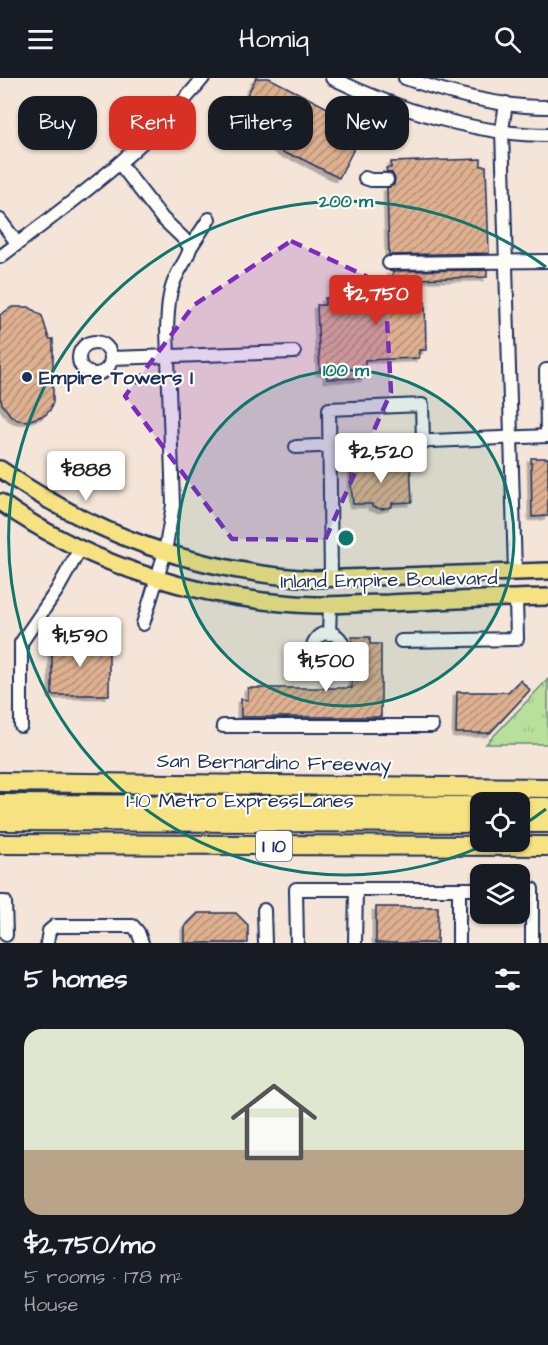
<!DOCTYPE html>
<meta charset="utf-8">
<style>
:root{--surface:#171b24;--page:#242831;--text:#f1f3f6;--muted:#9ea1a6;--line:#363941;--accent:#d93025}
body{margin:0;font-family:"Architects Daughter",sans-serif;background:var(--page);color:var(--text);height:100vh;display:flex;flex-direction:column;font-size:22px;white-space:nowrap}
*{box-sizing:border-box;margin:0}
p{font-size:20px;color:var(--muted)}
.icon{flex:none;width:33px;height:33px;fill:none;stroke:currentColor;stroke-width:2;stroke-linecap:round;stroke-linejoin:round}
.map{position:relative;height:865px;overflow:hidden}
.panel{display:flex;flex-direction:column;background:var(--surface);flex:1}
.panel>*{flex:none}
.top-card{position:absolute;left:18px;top:18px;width:513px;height:54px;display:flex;gap:12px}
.fabs{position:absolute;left:470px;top:714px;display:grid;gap:12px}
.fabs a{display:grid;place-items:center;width:60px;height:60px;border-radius:12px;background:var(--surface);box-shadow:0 2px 4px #0004;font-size:30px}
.price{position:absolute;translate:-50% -51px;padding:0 14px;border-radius:6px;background:#fff;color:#222;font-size:20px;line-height:39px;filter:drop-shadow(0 2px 3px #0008)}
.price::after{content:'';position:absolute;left:50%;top:36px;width:18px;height:14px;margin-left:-9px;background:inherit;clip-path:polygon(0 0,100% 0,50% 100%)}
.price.active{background:var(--accent);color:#fff}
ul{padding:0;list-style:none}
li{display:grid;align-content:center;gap:12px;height:318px;padding:0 24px}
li+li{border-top:2px solid var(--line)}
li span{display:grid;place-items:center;height:186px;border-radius:18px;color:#555}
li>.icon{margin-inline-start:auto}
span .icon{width:108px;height:108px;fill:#fffc;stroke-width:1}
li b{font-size:26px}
h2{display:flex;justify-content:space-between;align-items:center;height:72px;padding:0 24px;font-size:26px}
.chip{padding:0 21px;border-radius:18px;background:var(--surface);box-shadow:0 2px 4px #0004;font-size:21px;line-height:54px}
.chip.active{background:var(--accent);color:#fff}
header{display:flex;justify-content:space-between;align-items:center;height:78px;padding:0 24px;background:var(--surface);font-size:27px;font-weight:600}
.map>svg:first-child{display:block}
</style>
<header><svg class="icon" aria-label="menu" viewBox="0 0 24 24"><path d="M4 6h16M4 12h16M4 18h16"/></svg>Homiq<svg class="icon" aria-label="search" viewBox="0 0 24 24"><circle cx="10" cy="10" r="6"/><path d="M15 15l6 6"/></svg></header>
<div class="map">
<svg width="548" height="865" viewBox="0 0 548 865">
<defs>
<pattern id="park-tufts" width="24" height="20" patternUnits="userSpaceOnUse" patternTransform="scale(1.5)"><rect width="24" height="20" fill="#b8e09b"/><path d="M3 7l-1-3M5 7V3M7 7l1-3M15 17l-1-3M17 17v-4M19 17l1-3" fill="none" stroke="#9ec088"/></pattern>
<pattern id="building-hatch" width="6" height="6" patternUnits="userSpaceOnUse" patternTransform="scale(1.5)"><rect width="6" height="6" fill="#deb08f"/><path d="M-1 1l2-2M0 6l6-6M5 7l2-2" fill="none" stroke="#b39078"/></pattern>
<filter id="shadow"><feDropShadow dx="-3.5" dy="3.5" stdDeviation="0" flood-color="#0004"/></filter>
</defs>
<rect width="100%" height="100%" fill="#f4e5d8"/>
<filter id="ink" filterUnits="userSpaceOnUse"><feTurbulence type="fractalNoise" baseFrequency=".0167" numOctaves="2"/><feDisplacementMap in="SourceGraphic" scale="12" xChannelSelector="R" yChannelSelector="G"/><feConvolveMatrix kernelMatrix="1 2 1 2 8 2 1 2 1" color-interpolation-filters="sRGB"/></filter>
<g filter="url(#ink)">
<path fill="url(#park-tufts)" stroke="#6a887c" stroke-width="1.5" d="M548 601V666H486Z"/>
<g fill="url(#building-hatch)" stroke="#1b2f5e" stroke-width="1.5" filter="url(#shadow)">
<path d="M256 0H269L365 49 339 100 300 80 283 75 271 65 232 46Z"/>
<path d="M481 81V88H486L489 175 389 177 387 110 394 107 395 101 392 95 387 94 386 90H391V84Z"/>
<path d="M487 192V199L416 201 417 224H425L426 272H419V280L365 282V300L327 301V294H320L317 227H325V220L362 218V221L393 218V194L390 193Z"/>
<path d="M12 229H29L42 238 49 261H53V324L50 332 45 337 27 343 18 342 11 338 2 326 0 319V237Z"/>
<path d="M531 380H548V438L532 439Z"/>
<path d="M410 384 412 424 392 425V429L382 431 372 429V426H353L351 406 352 386Z"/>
<path d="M352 559H370V566H381V639H241V621L248 622V610H352Z"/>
<path d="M52 562H89V565H109V617H52Z"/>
<path d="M520 602 530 612 490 655H456L457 614H508Z"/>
<path d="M376 829H438L437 865H376Z"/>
<path d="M198 835H236L248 847V865H185V848Z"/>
</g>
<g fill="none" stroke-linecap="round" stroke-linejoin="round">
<defs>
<g id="minor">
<path d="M332 0C396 31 477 57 548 57"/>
<path d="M405 0C450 16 500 29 548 29"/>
<path d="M506 25 502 52 515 494"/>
<path d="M120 86 162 140 184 161 190 170C188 180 181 188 177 197 168 214 168 232 167 251L173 427 165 474 143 546"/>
<path d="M365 100 371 102H387"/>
<path d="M0 142 17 165"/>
<path d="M190 170 209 141"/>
<path d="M0 179C72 124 146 71 203 0"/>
<path d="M389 185 548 183"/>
<circle cx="95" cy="280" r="16"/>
<path d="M111 280 294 274"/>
<path d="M547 358 546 292H548"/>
<path d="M296 369 548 358"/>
<path d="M331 500 329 331 422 327 423 363"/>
<circle cx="328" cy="570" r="15"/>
<path d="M329 556 330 527"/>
<path d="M401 563 517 561 516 520"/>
<path d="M21 648V565L57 512 80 471"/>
<path d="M223 648H432"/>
<path d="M459 811H480"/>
<path d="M519 811H532V865"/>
<path d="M0 824H5L6 857"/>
<path d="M264 832 265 865"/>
<path d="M47 865 49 853 55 848H133L138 854 142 865"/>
<path d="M297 865 296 811H356"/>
<path d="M355 865 356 811H459V865"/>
</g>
<g id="major">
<path d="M0 391C95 458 197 494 314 501L548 493"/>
<path d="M0 424C92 489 203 523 316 527 340 527 364 525 389 525 442 523 495 520 548 519"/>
</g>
<g id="highway">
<path d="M0 704 548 710"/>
<path d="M0 726 480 728"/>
<path d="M519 729H548"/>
<path d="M0 743 480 745"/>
<path d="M519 745H548"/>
<path d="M0 766 548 768"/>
</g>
</defs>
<use href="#minor" stroke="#1b2f5e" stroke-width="16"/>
<use href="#major" stroke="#1b2f5e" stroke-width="20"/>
<use href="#highway" stroke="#1b2f5e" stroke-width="22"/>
<use href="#minor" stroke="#fdfcf7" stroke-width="12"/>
<use href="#major" stroke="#f7e281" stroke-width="15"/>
<use href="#highway" stroke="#f7e281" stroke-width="18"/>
</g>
</g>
<path fill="#7b2cbf" fill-opacity="0.2" stroke="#7b2cbf" stroke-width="4.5" stroke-dasharray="12 8" stroke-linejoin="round" d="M291 163 385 207 391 314 325 462 232 461 125 318 194 227Z"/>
<circle cx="346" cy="460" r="168" fill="#0f766e" fill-opacity=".12"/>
<g fill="none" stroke="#0f766e" stroke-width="3">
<circle cx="346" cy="460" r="168"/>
<path d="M546 731A337 337 0 0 1 520 749M491 764A337 337 0 1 1 546 189"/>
</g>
<circle fill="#1b2f5e" stroke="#fdfcf7" stroke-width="2" cx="27" cy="299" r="6"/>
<g text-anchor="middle" stroke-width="4.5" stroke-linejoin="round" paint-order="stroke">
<rect fill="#fdfcf7" stroke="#5f6c8c" stroke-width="1.5" x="256" y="753" width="36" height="30" rx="4.5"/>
<g font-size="18" font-weight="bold" fill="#1b2f5e">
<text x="274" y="774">I 10</text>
</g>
<g font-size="20" font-weight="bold" fill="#1b2f5e" stroke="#fdfcf7" text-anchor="start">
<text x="39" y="306">Empire Towers I</text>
</g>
<g font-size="20" fill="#1b2f5e" stroke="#fdfcf7">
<text transform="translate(389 501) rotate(-1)" y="7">Inland Empire Boulevard</text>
<text transform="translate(274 684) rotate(1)" y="7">San Bernardino Freeway</text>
<text x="240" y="729">I-10 Metro ExpressLanes</text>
</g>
</g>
<circle cx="346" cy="460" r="9" fill="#0f766e" stroke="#fdfcf7" stroke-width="3"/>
<g font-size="18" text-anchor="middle" font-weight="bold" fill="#0f766e" stroke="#fdfcf7" stroke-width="4.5" stroke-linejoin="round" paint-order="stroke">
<text x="346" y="129">200 m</text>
<text x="346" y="298">100 m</text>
</g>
</svg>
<div class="fabs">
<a><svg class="icon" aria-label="locate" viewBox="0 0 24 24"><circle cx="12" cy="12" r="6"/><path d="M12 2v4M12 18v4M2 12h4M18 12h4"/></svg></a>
<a><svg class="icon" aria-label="layers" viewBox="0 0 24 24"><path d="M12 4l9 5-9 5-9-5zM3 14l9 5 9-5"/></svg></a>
</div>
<b class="price active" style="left:376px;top:248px">$2,750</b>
<b class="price" style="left:381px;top:406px">$2,520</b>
<b class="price" style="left:86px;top:424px">$888</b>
<b class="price" style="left:80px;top:590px">$1,590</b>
<b class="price" style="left:326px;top:615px">$1,500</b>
<div class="top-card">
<a class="chip">Buy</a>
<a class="chip active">Rent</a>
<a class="chip">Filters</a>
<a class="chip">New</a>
</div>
</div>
<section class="panel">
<h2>5 homes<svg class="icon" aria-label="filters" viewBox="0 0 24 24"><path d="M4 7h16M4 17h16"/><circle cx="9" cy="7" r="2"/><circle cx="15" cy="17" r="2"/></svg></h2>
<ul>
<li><span style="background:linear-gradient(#dfe7d0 65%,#b9a48a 0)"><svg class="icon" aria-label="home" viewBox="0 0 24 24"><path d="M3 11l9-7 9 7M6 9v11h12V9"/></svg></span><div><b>$2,750/mo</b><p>5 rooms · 178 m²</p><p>House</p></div></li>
</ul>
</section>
